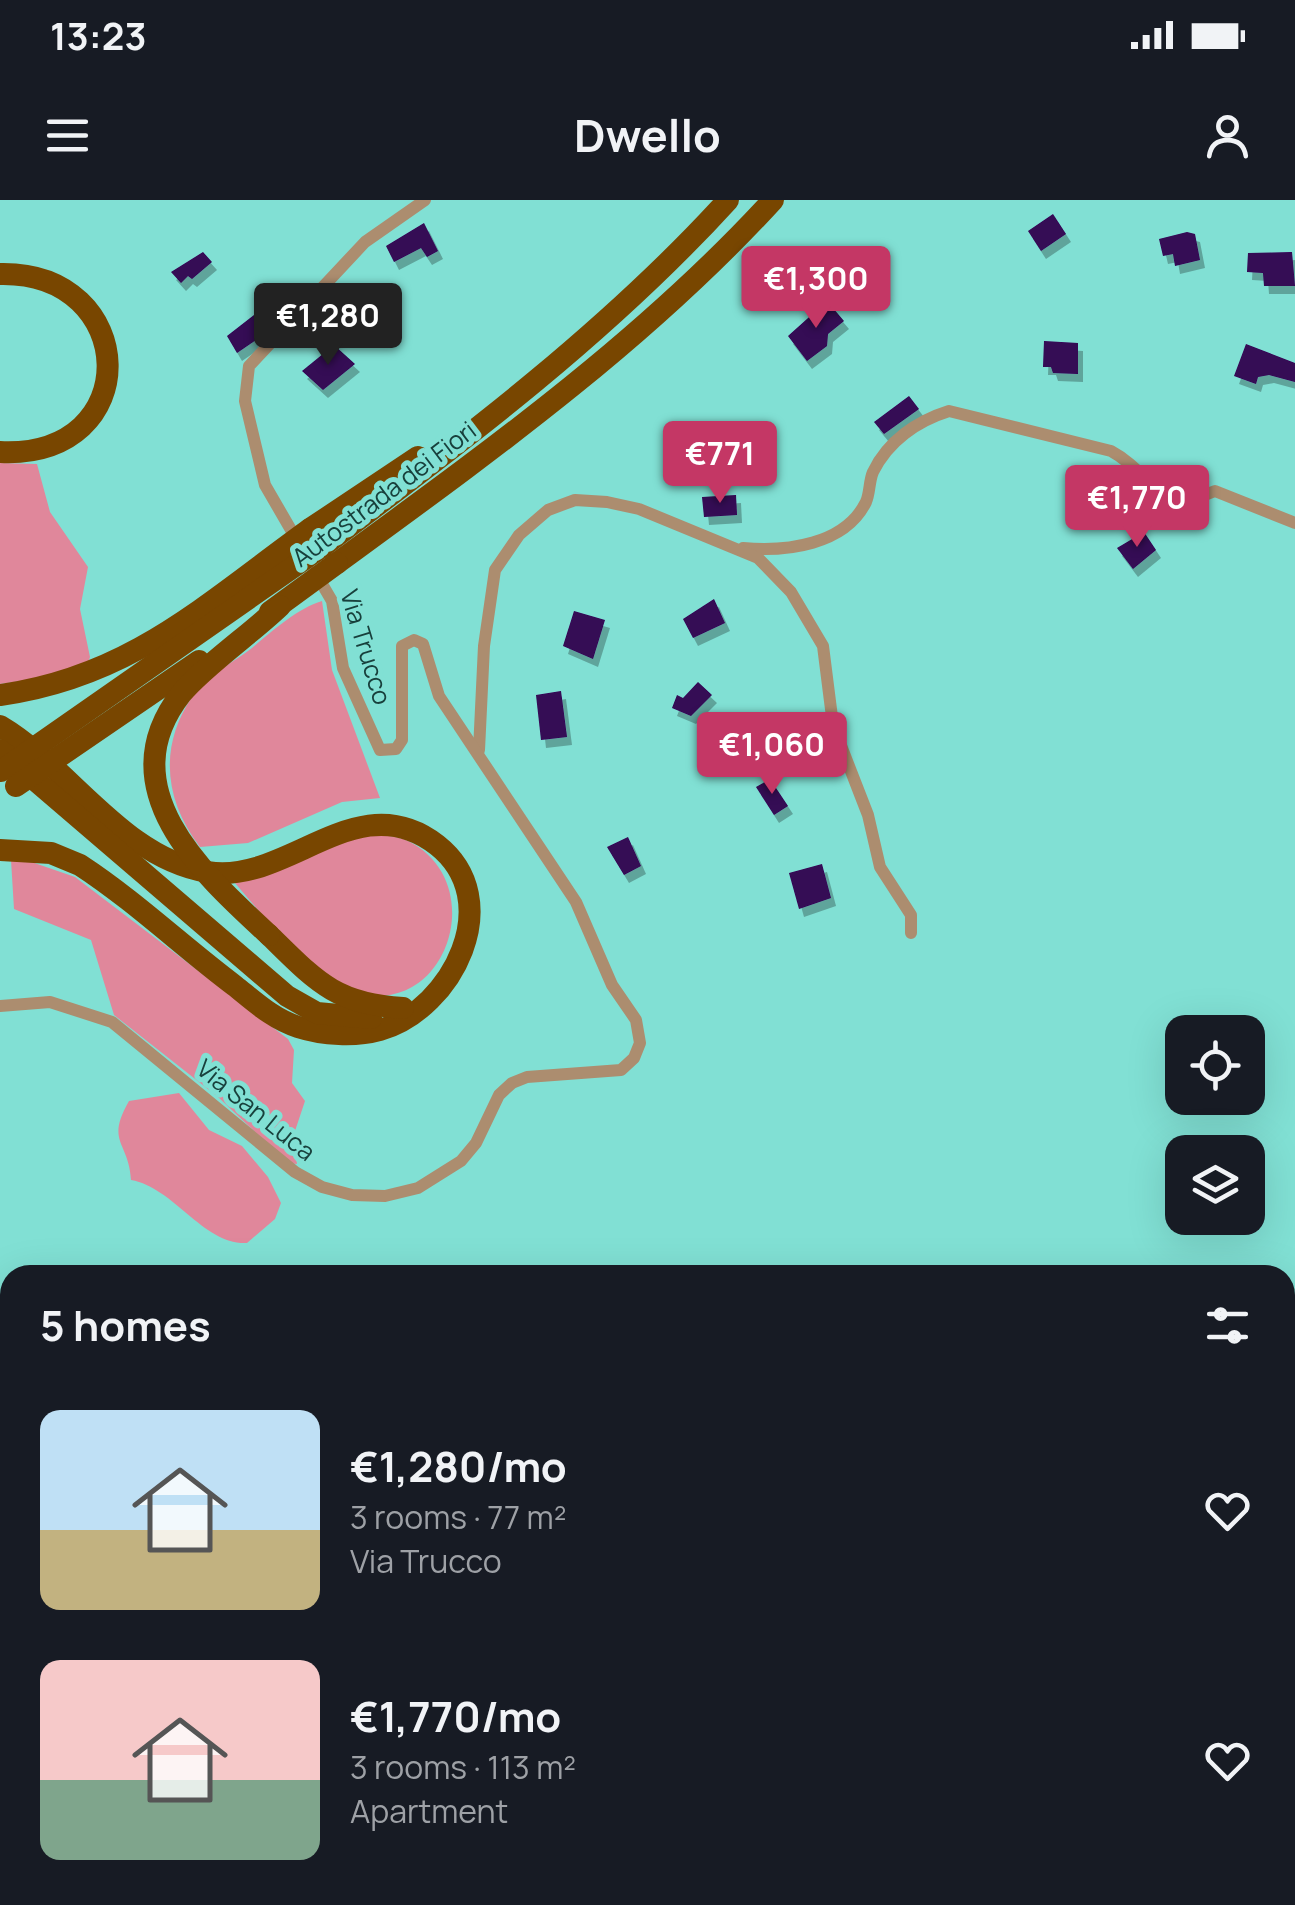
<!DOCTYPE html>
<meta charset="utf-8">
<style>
:root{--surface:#171b24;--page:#20242c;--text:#f1f3f6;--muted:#9ea1a6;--accent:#c43765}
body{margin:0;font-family:Manrope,sans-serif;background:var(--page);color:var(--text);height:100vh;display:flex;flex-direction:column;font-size:38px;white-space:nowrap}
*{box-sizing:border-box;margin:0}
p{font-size:32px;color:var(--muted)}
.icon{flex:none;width:55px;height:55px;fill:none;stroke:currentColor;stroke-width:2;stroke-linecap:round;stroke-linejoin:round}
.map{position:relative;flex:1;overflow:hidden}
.panel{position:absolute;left:0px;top:1065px;width:1295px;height:640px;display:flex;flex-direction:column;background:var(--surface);border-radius:30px 30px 0 0;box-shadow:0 10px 40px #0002}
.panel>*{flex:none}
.buttons{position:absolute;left:1165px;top:815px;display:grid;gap:20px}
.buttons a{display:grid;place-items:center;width:100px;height:100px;border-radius:20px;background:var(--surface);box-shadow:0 10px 40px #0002;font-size:50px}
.price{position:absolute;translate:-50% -85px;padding:0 22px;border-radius:10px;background:var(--accent);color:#fff;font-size:32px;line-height:65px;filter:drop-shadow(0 2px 5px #0008)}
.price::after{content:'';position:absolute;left:50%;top:60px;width:30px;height:22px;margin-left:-15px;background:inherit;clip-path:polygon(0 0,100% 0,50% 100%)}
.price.on{background:#222;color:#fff}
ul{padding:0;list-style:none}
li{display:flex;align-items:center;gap:30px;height:250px;padding:0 40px}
li span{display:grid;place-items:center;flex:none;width:280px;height:200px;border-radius:20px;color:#555}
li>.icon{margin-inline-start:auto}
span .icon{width:120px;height:120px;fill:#fffc;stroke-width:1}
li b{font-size:42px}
h2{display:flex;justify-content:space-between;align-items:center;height:120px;padding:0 40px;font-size:42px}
.status{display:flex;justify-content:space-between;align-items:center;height:70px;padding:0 50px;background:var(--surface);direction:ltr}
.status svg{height:28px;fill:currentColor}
header{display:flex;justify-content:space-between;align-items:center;height:130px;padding:0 40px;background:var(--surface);font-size:45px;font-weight:700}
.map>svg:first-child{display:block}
</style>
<div class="status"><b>13:23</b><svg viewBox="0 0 49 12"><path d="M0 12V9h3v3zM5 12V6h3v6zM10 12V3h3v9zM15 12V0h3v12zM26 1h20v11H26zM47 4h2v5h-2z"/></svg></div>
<header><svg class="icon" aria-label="menu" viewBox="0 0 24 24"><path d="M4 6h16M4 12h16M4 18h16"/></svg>Dwello<svg class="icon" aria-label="person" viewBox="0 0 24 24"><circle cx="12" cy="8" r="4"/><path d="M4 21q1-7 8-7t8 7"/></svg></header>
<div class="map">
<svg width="1295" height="1705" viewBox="0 0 1295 1705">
<defs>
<filter id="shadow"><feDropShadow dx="5" dy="8" stdDeviation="0" flood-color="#0004"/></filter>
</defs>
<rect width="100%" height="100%" fill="#81e0d4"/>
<g fill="#e0879b">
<path d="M0 263 37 264 50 312 88 367 80 409 90 457 88 463 64 475 0 484Z"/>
<path d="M322 401 332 470 380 598 342 602 248 643 200 647C165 601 158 548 192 497 205 476 233 463 252 448 271 432 298 408 322 401Z"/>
<path d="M370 633C382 635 397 636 408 641 497 685 440 837 339 785 303 766 262 714 235 683Z"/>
<path d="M20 658 75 677 288 839 294 850 292 883 305 901 293 937 297 964 288 963 218 897 114 815 91 740 14 709 11 660Z"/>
<path d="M179 893 209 930 242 946 268 977 281 1003 275 1019 247 1043C203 1045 175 988 131 980 129 941 105 943 129 901Z"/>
</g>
<g fill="#340754" filter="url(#shadow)">
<path d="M1053 14 1066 34 1041 51 1028 31Z"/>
<path d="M424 23 438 51 427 57 421 48 394 62 386 46Z"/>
<path d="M1187 32 1195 34 1200 60 1175 66 1173 54 1163 56 1159 39Z"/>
<path d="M203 52 212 62 192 79 188 76 181 83 171 72Z"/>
<path d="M1292 52 1295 86H1264L1263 73 1247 72 1248 53Z"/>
<path d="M827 101 844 121 828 134 827 146 807 161 788 136Z"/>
<path d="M254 115 266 133 237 153 227 136Z"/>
<path d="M1044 141 1078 143V174L1053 173 1051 167H1043Z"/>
<path d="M1246 144 1295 163V182L1269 175 1258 177 1256 184 1234 176Z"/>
<path d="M334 145 355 164 323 190 302 171Z"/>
<path d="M909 196 919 209 884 234 874 222Z"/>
<path d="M736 295 737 315 704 317 702 297Z"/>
<path d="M1144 332 1156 350 1133 369 1117 348Z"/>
<path d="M714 399 725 423 693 438 683 419Z"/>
<path d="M574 411 605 420 593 459 563 446Z"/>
<path d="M698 482 712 495 691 516 672 508 677 495 683 498Z"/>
<path d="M561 491 567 537 541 540 536 495Z"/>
<path d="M770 579 788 606 774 615 756 587Z"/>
<path d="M628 637 641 666 624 675 607 647Z"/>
<path d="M822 664 831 698 799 709 789 673Z"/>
</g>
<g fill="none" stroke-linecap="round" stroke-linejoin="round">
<g stroke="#ac8d6f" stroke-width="12">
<path d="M298 342 265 285 245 201 249 166 365 42 425 0"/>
<path d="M743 348C786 352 845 345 866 302 870 293 869 281 873 272 888 241 917 221 949 211L1111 251C1139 266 1152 291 1179 305L1215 291 1295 323"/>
<path d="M479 550 484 446 495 370 519 335 548 310 575 300 607 302 639 309 758 358 791 392 823 446 833 525 868 615 880 667 911 715V733"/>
<path d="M0 806 50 802 112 822 295 972 322 987 352 995 385 996 418 988 461 961 476 943 499 895 512 883 527 877 621 870 634 858 640 843 636 820 612 785 576 702 439 496 423 444 414 440 402 446V540L396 549 380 550 343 468 332 401 315 372"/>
<path d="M0 1295 10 1292"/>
<path d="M1285 1458H1295"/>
<path d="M0 1642 10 1648"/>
<path d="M43 1695 48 1705"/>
</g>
<g stroke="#784600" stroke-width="22">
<path d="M0 74C140 71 147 259 0 252"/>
<path d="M310 329 418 257"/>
<path d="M322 347C464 240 608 132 728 0"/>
<path d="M337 363C489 252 645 140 773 0"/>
<path d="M0 526C71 568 122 658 208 672 288 685 357 583 437 645 507 700 453 809 380 830 355 837 323 835 298 827 273 819 255 802 235 786 183 747 135 701 80 665L51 653 0 650"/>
<path d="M0 550 287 796 317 813 371 818"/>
<path d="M269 735C316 781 335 804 403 808"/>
</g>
<g stroke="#784600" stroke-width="22">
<path d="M270 412 337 363"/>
<path d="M0 495C131 477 207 403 310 329"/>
<path d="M1 571 322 347"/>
<path d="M16 586 199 461"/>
<path d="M269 735C204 675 107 589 181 494 203 467 252 433 280 406"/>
</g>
</g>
<g text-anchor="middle" stroke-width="10" stroke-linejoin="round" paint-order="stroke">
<g font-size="25" fill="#18403c" stroke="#81e0d4">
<text transform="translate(384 294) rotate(-37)" y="9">Autostrada dei Fiori</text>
<text transform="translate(366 447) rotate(73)" y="9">Via Trucco</text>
<text transform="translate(256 910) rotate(39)" y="9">Via San Luca</text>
</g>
</g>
</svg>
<div class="buttons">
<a><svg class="icon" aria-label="locate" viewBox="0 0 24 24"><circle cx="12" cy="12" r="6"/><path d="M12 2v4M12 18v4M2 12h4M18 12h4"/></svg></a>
<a><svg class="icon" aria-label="layers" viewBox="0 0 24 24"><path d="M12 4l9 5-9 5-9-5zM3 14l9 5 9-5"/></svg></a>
</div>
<b class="price" style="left:816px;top:131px">€1,300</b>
<b class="price on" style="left:328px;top:168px">€1,280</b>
<b class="price" style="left:720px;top:306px">€771</b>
<b class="price" style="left:1137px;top:350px">€1,770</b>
<b class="price" style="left:772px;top:597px">€1,060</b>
<section class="panel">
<h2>5 homes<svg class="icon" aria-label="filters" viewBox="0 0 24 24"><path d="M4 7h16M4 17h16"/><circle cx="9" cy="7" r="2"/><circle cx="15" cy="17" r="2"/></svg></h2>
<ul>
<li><span style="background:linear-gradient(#bfe0f5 60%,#c2b280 0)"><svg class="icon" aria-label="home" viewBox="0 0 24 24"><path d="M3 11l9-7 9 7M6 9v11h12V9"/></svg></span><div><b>€1,280/mo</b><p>3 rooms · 77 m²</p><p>Via Trucco</p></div><svg class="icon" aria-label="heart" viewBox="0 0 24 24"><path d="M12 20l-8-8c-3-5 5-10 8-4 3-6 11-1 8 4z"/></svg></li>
<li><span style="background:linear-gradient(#f6c9c9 60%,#7fa58c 0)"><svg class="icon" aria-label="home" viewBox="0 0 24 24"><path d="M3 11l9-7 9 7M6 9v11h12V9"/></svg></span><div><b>€1,770/mo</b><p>3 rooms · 113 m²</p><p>Apartment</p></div><svg class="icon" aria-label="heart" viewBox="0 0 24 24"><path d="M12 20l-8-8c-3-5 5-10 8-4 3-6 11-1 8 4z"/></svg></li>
</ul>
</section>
</div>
